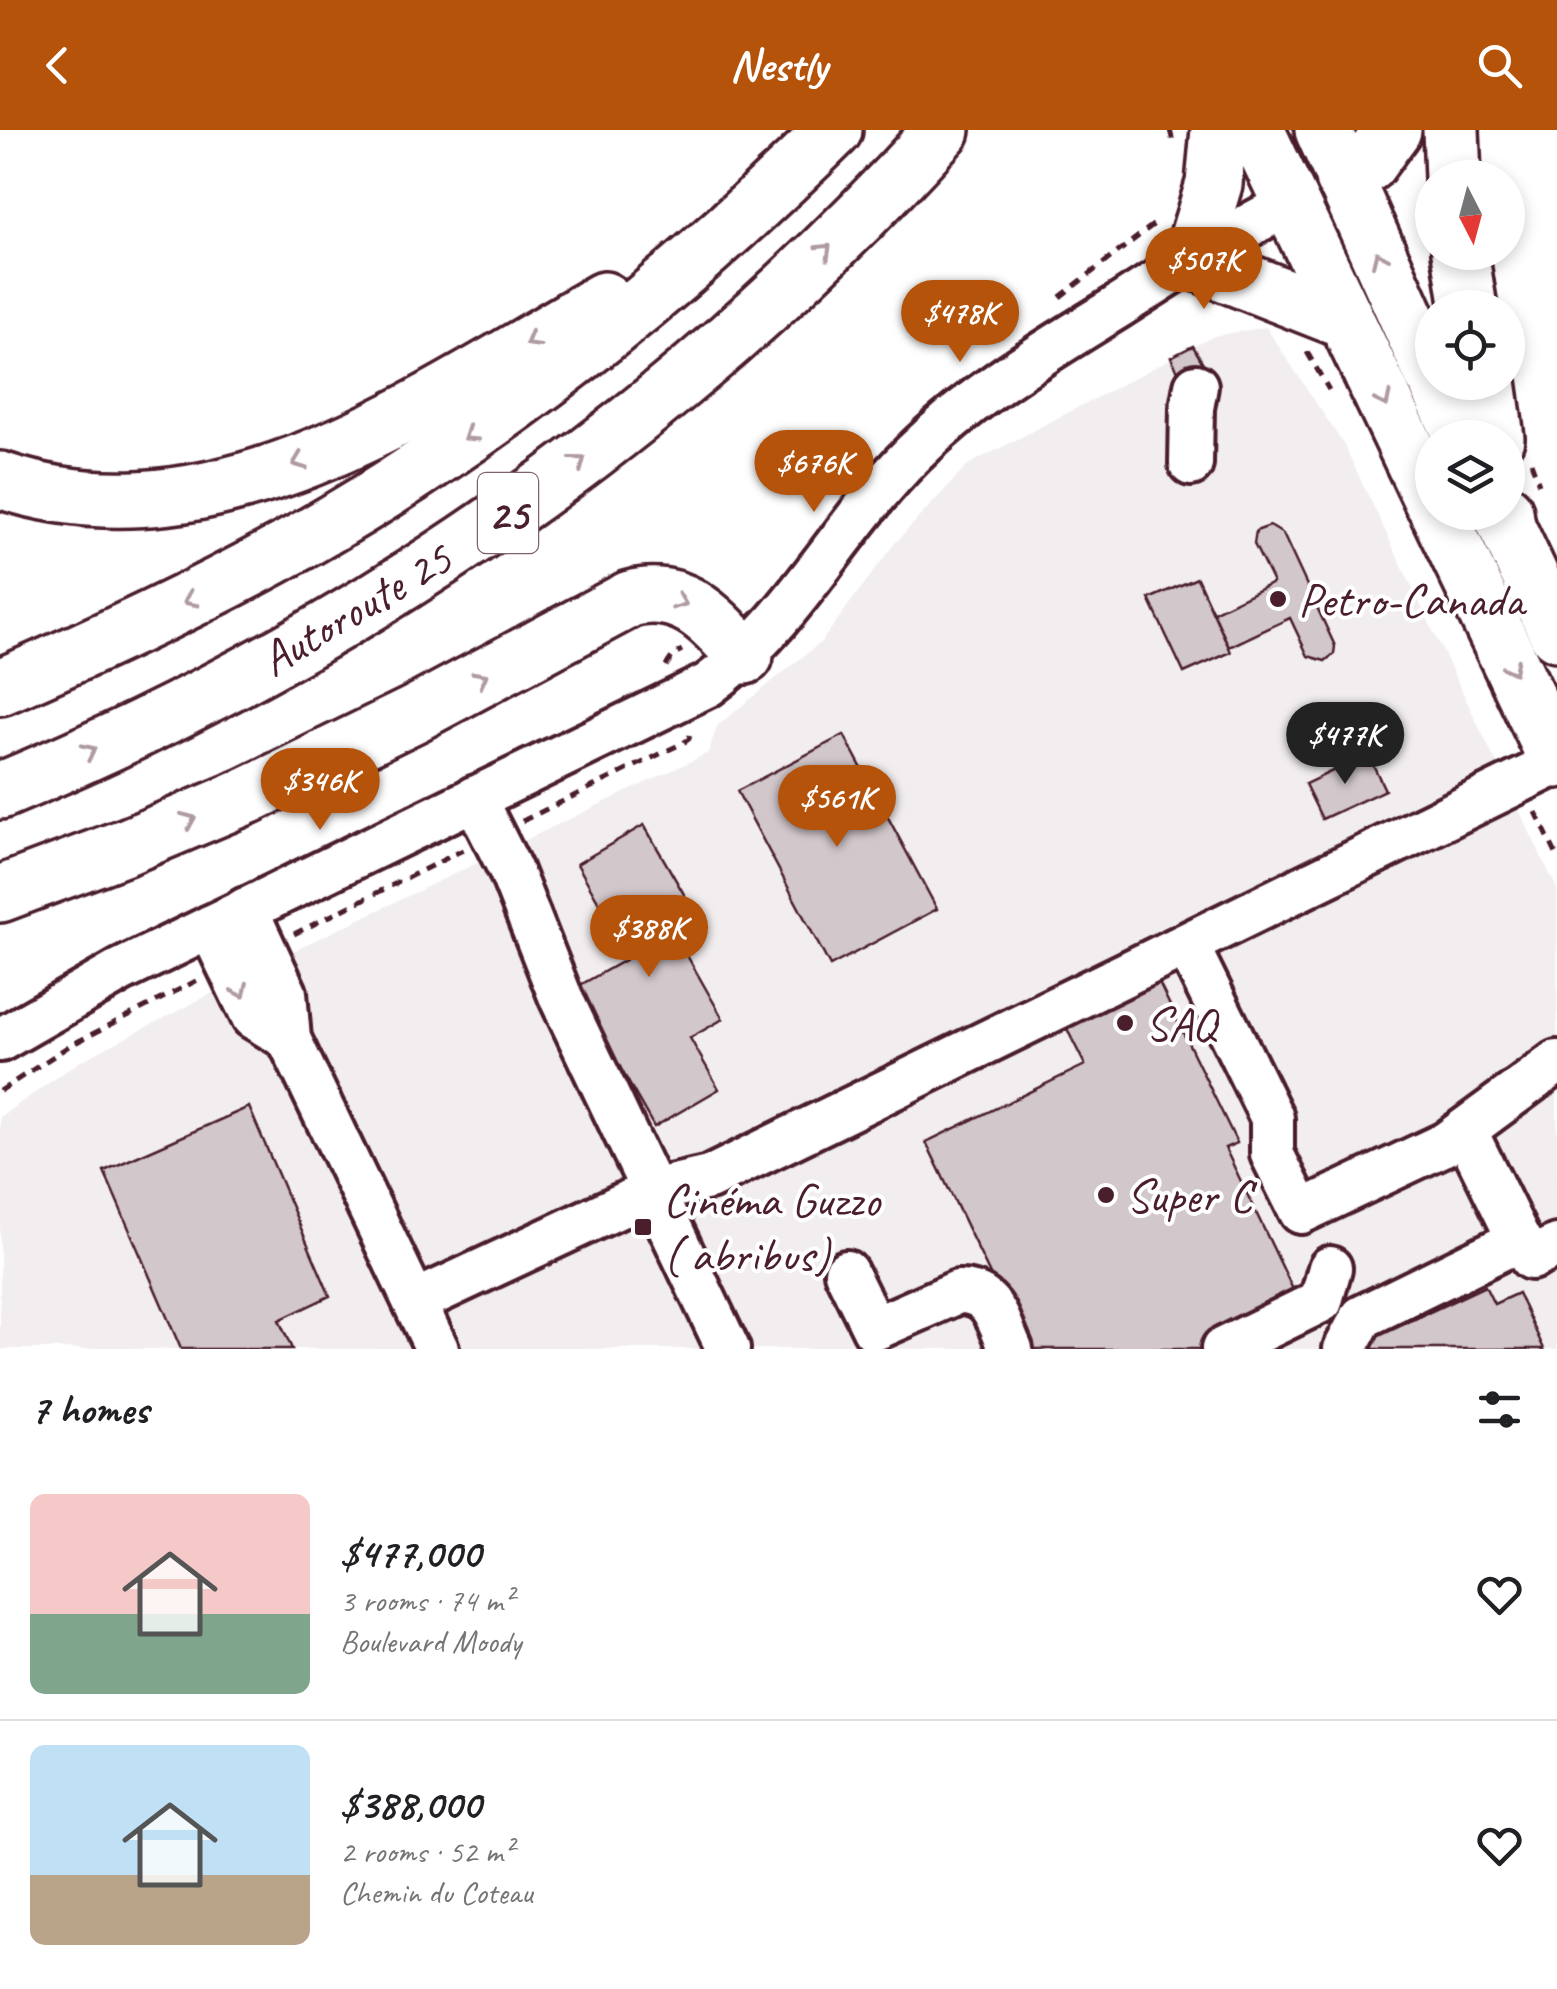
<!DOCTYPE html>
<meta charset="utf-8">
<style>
:root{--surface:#fff;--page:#f6f6f6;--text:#202124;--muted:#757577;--line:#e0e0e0;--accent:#b45309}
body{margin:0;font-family:Caveat,sans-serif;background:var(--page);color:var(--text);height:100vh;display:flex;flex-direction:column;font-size:38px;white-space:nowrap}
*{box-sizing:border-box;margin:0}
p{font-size:32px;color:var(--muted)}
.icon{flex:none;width:55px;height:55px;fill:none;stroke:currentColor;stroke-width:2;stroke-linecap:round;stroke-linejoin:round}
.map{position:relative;height:1219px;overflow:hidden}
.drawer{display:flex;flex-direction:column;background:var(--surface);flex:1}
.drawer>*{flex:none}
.needle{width:65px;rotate:174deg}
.tools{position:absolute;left:1415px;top:30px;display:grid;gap:20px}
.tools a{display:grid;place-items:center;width:110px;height:110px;border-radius:50%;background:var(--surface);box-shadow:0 5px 15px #0003;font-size:50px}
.price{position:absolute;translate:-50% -85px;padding:0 22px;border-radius:35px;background:var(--accent);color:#fff;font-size:32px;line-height:65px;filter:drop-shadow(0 2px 5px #0008)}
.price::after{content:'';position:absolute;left:50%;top:60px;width:30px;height:22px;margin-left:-15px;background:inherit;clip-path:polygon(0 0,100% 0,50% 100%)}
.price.selected{background:#222;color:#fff}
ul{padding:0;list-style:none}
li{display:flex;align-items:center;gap:30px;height:250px;padding:0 30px}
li+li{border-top:2px solid var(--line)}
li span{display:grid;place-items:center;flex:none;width:280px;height:200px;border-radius:15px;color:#555}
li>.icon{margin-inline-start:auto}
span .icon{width:120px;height:120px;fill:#fffc;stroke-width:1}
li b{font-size:42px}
h2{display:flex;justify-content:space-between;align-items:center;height:120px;padding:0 30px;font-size:42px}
header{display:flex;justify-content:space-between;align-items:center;height:130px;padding:0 30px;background:var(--accent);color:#fff;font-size:45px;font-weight:600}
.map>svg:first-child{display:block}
</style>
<header><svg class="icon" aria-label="back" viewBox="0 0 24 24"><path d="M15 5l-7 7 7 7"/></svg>Nestly<svg class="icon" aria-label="search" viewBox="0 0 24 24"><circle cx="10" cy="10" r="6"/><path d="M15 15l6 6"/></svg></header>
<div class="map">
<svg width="1557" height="1219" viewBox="0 0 1557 1219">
<rect width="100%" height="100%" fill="#fff"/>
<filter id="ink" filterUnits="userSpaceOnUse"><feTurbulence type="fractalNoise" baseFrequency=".01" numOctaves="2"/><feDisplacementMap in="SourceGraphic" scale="20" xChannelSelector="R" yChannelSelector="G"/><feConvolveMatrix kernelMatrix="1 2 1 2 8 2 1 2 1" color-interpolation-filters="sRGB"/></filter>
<g filter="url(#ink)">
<path fill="#f2eeef" d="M1266 197 1344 315 1557 759V1219H0V987L79 932 305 815 708 623 717 596 821 512 895 413 968 335 1214 206Z"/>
<g fill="#d2c7cb" stroke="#4a1f2b" stroke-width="2.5">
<path d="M1193 216 1207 240 1184 253 1171 227Z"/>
<path d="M1270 396 1283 404 1335 516 1334 524 1325 531 1308 526 1290 488 1229 517 1213 482 1273 453 1254 414 1256 401Z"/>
<path d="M1197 448 1231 522 1184 543 1149 469Z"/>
<path d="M844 605 937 779 830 836 737 661Z"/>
<path d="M1368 624 1385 660 1322 689 1305 654Z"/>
<path d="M644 695 692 778 668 792 723 889 690 908 719 959 654 997 575 858 630 827 577 734Z"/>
<path d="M1158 851 1237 1013 1225 1018 1300 1174 1207 1219H1026L926 1012 1085 935 1065 895Z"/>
<path d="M249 977 330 1166 279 1190 292 1219H181L104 1041Z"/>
<path d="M1485 1156 1494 1174 1518 1163 1544 1219H1367L1364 1213Z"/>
</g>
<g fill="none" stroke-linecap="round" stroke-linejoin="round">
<defs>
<g id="minor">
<path d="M1191 334 1192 278 1196 256"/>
<path d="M474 668 510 739 561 868 728 1219"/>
<path d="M246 779 285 863 289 909 437 1219"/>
<path d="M210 797 253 887 289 909"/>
<path d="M1187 815 1272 988V1024L1301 1082 1447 1013 1557 932"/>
<path d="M0 910 122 840 708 555C793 493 839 397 913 324 973 264 1045 222 1116 178 1174 141 1230 103 1292 73"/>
<path d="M1465 1000 1519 1110"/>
<path d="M846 1142 874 1199 958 1162C994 1161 998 1191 1011 1219"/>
<path d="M415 1172 652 1061 709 1048 1557 633"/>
<path d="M1223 1219 1321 1171 1330 1138"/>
<path d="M1345 1219 1362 1187 1519 1110 1531 1128 1557 1116"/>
</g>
<g id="major">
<path d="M1219 0 1214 54 1191 130 1346 191"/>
<path d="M1256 0 1432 371"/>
<path d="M1323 0 1432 243"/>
<path d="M1437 252 1463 308"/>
<path d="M1438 382 1557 630"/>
<path d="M1500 382 1557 503"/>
</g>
<g id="highway">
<path d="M1451 0 1453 48"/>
<path d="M1343 48 1368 34 1393 0"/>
<path d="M1460 122 1469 178"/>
<path d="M1488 252 1496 308"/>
<path d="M0 350C217 423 424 273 604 170"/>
<path d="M1505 382 1507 397"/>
<path d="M0 557C105 512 208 464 307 408 501 297 676 156 834 0"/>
<path d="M0 661C357 514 683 287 942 0"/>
<path d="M0 764 128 716 247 666 415 584 630 469C683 455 712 490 745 526"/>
</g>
</defs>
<use href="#minor" stroke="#4a1f2b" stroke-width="50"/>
<use href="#major" stroke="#4a1f2b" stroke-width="62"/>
<use href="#highway" stroke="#4a1f2b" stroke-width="62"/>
<g stroke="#4a1f2b" stroke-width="5" stroke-dasharray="10 8" stroke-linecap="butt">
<path d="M1170 0 1174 16"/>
<path d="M1060 167 1158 91"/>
<path d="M1307 222 1329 260"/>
<path d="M1531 332 1539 354"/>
<path d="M666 536 674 524 682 520"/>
<path d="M1536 682 1557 726"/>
<path d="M522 691 683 613 689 609 691 601"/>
<path d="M294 804 463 720"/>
<path d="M0 961 69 916 198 850"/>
</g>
<use href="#minor" stroke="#fff" stroke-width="42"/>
<use href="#major" stroke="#fff" stroke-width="55"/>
<use href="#highway" stroke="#fff" stroke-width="55"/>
</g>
<defs><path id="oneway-chevron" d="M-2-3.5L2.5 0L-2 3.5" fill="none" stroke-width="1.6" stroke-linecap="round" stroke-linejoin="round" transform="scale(2.5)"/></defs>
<g stroke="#ae9aa0">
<use href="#oneway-chevron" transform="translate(825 120) rotate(-44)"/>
<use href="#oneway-chevron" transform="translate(1379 128) rotate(-114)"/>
<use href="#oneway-chevron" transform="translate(532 211) rotate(150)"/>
<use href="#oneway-chevron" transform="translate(1384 270) rotate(64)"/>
<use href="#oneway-chevron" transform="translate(470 305) rotate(146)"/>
<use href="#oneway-chevron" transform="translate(299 332) rotate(159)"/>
<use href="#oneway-chevron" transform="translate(579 332) rotate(-37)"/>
<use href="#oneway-chevron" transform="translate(190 470) rotate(153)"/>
<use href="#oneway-chevron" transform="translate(680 472) rotate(21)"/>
<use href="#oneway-chevron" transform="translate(1512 538) rotate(64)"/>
<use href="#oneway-chevron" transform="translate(481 548) rotate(-29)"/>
<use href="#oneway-chevron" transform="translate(89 621) rotate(-26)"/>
<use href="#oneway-chevron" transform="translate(189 690) rotate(-23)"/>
<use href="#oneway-chevron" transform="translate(241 861) rotate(65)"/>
</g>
</g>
<g fill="#4a1f2b" stroke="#fff" stroke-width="4">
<circle cx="1278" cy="469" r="10"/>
<circle cx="1125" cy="893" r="10"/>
<circle cx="1106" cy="1065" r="10"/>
<rect x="633" y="1087" width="20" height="20" rx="5"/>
</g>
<g text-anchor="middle" stroke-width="8" stroke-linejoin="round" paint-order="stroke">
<rect fill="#fff" stroke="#80626b" stroke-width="2.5" x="478" y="343" width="60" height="80" rx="8"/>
<g font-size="45" font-weight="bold" fill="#4a1f2b">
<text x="508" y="399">25</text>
</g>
<g font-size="48" fill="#4a1f2b" stroke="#fff" text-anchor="start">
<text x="1298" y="486">Petro-Canada</text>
<text x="1145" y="910">SAQ</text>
<text x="1126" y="1082">Super C</text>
<text x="663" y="1086">Cinéma Guzzo<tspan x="663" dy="55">( abribus)</tspan></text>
</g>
<g font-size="48" fill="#4a1f2b" stroke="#fff">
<text transform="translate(355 478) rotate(-31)" y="17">Autoroute 25</text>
</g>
</g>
</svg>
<div class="tools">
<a><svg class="needle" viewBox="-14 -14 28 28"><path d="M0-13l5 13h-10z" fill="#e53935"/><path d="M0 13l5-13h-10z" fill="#757577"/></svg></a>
<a><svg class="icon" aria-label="locate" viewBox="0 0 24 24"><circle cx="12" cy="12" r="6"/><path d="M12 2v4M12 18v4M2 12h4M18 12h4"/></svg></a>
<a><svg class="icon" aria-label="layers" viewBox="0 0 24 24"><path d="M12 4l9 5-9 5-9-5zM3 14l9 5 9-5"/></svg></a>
</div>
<b class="price" style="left:1204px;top:182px">$507K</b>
<b class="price" style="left:960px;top:235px">$478K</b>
<b class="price" style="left:814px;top:385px">$676K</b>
<b class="price selected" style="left:1345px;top:657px">$477K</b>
<b class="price" style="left:320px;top:703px">$346K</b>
<b class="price" style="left:837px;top:720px">$561K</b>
<b class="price" style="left:649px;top:850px">$388K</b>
</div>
<section class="drawer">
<h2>7 homes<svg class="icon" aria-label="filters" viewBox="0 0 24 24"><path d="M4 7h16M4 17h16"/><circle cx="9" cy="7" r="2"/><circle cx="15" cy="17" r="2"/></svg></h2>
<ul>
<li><span style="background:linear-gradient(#f6c9c9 60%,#7fa58c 0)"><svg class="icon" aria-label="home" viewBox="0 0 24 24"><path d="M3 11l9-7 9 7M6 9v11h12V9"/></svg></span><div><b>$477,000</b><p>3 rooms · 74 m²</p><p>Boulevard Moody</p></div><svg class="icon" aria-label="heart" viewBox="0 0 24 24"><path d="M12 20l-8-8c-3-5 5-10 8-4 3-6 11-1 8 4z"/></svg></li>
<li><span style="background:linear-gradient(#bfe0f5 65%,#b9a48a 0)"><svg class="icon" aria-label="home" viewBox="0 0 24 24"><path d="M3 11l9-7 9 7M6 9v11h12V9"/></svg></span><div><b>$388,000</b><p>2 rooms · 52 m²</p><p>Chemin du Coteau</p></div><svg class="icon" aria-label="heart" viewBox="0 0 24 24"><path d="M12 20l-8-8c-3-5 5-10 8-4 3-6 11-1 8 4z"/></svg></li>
</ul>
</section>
